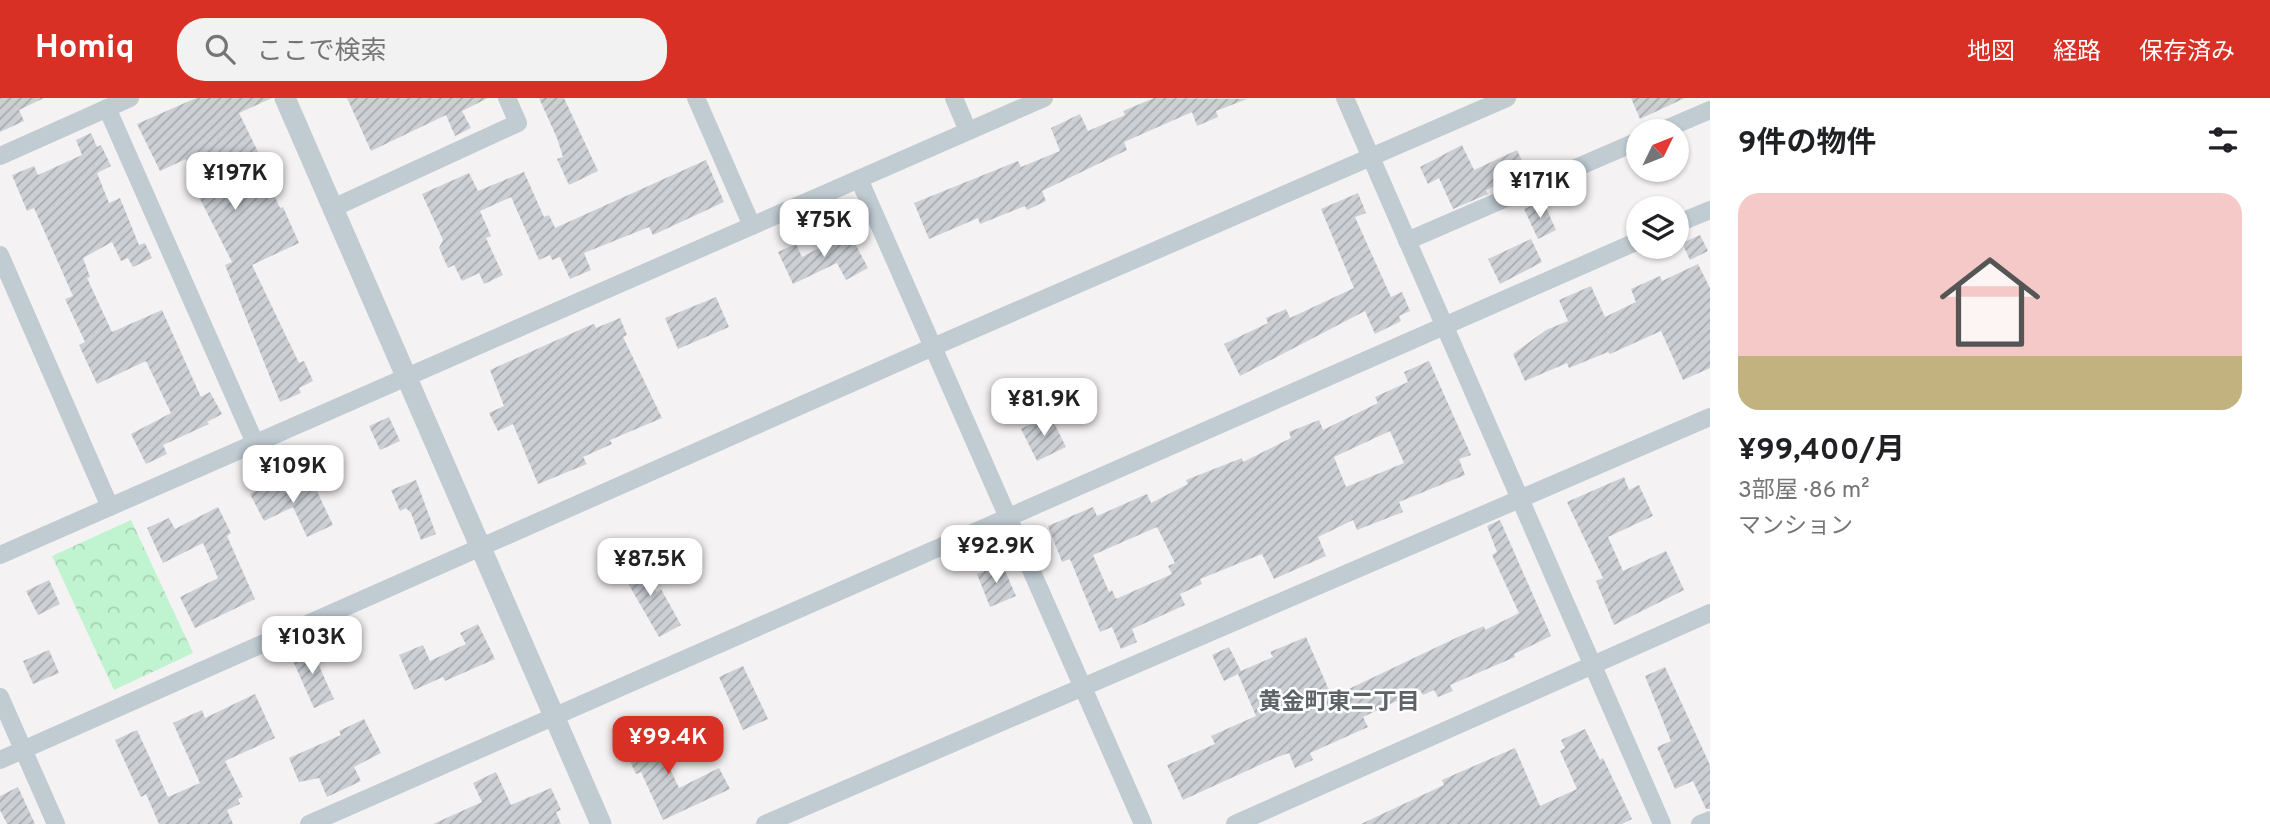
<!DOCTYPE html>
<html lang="ja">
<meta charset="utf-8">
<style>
:root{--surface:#fff;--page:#f2f2f2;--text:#202124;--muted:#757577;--line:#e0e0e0;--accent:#d93025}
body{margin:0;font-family:Overpass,"Noto Sans JP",sans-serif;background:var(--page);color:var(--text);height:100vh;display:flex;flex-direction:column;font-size:26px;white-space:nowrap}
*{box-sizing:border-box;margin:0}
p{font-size:23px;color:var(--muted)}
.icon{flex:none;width:38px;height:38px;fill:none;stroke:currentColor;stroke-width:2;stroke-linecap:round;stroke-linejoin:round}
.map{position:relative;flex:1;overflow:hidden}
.details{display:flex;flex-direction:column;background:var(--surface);width:560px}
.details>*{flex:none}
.needle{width:46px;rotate:47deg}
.tools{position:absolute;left:1626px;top:21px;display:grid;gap:14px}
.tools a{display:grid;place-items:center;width:63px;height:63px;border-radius:50%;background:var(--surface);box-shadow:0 2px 5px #0004;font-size:35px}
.price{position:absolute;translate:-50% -60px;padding:0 16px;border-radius:14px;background:#fff;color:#222;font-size:23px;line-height:46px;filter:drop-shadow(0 2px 4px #0008)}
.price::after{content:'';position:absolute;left:50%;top:42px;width:21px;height:16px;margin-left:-10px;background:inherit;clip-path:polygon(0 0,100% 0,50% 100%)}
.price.selected{background:var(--accent);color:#fff}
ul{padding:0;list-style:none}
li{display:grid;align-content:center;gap:14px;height:371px;padding:0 28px}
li+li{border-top:2px solid var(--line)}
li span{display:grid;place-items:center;height:217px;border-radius:21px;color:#555}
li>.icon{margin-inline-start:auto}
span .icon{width:126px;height:126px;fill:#fffc;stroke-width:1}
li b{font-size:30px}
h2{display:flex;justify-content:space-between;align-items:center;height:84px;padding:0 28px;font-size:30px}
header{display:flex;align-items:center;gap:42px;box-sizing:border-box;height:98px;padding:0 35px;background:var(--accent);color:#fff}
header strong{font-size:33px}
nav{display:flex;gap:38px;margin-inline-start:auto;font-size:24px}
.search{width:490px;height:63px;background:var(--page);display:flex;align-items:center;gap:18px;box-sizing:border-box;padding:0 24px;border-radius:28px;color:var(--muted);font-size:26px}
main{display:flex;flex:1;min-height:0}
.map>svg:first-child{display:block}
</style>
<header>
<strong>Homiq</strong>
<div class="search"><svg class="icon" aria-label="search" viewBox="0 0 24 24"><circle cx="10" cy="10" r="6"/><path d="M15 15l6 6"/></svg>ここで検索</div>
<nav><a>地図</a><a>経路</a><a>保存済み</a></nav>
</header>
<main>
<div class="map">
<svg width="1710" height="726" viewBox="0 0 1710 726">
<defs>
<pattern id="forest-crowns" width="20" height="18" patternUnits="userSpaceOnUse" patternTransform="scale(1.75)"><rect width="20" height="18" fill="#c0f3cf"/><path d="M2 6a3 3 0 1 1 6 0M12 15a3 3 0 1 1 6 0" fill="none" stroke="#a6d2b4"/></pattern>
<pattern id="building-hatch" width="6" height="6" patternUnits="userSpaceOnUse" patternTransform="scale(1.75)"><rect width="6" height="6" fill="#ccd0d5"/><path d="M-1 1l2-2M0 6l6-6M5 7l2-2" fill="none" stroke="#a8acb0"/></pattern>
</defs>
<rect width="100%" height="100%" fill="#f5f2f3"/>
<path fill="url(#forest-crowns)" d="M131 422 193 555 114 592 52 458Z"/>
<g fill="url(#building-hatch)" fill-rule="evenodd">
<path d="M0 0H44L19 12 24 23 0 34Z"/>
<path d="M196 0H272L239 15 261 60 258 62 280 110 283 109 299 145 252 167 299 265 304 263 313 283 299 290 301 295 280 304 225 167 232 164 198 97 201 96 186 61 160 73 137 26Z"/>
<path d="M347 0H488L462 13 471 30 455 38 446 17 371 53Z"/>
<path d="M539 0H564L598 73 569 87 557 61 563 59 557 40Z"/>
<path d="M1154 0 1247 1 1216 13 1218 19 1197 28 1192 14 1124 44 1127 52 1042 93 1046 103 1027 112 1025 108 980 126 978 120 929 141 914 105 1018 63 1021 69 1060 53 1051 30 1080 16 1088 33 1125 17 1123 13Z"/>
<path d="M1631 0H1685L1640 21Z"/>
<path d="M91 35 97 49 101 47 111 68 97 75 109 105 120 100 139 147 145 145 152 160 133 169 128 160 121 163 112 144 83 160 90 179 87 180 112 234 162 212 201 299 210 294 222 316 207 324 209 326 163 347 167 356 146 366 131 336 171 315 146 263 97 286 79 247 85 244 65 201 73 198 34 110 27 113 12 77 34 68 38 77 82 57 76 42Z"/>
<path d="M1462 47 1474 72 1517 52 1527 73 1486 92 1488 96 1453 111 1439 80 1428 86 1420 69Z"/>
<path d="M706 62 724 104 653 137 649 129 584 155 591 172 570 181 560 159 552 162 550 157 539 162 511 99 480 113 491 138 486 140 503 177 484 186 479 175 462 183 454 167 448 170 439 150 443 142 422 96 469 75 478 93 524 74 544 119 549 117 555 130Z"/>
<path d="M1358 95 1366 115 1355 119 1391 199 1402 194 1410 213 1399 218 1401 223 1375 236 1365 213 1240 278 1224 246 1268 225 1266 220 1286 211 1290 220 1354 190 1321 111Z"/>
<path d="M1543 103 1556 132 1538 141 1524 111Z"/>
<path d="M849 134 868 170 846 182 837 165 793 186 778 154 796 146 802 159Z"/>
<path d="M1700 137 1708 153 1690 162 1682 145Z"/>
<path d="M1531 141 1542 164 1500 186 1488 161Z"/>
<path d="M1698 166 1710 190V270L1683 282 1661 233 1610 256 1608 254 1569 270 1567 265 1525 283 1513 256 1546 232 1568 223 1559 202 1591 188 1605 219 1636 204 1631 191 1660 178 1662 183Z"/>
<path d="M716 199 729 229 678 251 665 220Z"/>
<path d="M620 220 627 237 623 239 662 320 610 342 612 346 583 359 587 366 538 386 513 326 498 333 489 315 504 308 490 272 586 229 594 226 596 230Z"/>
<path d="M1429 263 1471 357 1459 361 1465 377 1399 404 1403 414 1357 432 1353 422 1318 439 1326 458 1274 481 1262 456 1200 481 1202 486 1180 496 1185 507 1132 531 1137 544 1121 551 1112 529 1100 534 1070 461 1062 464 1048 428 1093 409 1097 418 1147 396 1151 405 1188 386 1186 382 1242 360 1243 364 1291 340 1289 334 1319 322 1323 332 1378 305 1375 299 1408 284 1404 274ZM1390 333 1404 365 1346 389 1334 359ZM1157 429 1175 465 1168 468 1172 476 1116 501 1112 492 1109 494 1093 457Z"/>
<path d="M1050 317 1066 349 1037 363 1021 331Z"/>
<path d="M389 319 400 343 380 352 369 328Z"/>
<path d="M282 378 291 396 313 385 333 427 307 439 293 409 264 423 250 396Z"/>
<path d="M1624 379 1629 392 1639 387 1653 418 1608 439 1623 473 1666 453 1684 492 1614 527 1596 483 1603 480 1567 404Z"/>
<path d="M416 382 436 436 421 442 411 415 406 410 400 413 391 392Z"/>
<path d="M218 409 231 435 227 438 255 501 195 530 180 499 218 480 203 445 163 465 147 430 169 420 175 431Z"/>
<path d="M1500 422 1551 538 1514 556 1515 559 1450 587 1453 593 1438 599 1434 592 1423 597 1420 592 1363 619 1368 629 1310 655 1313 662 1295 670 1289 655 1275 660 1183 702 1167 667 1215 646 1211 638 1256 618 1238 576 1224 583 1212 557 1229 549 1241 573 1273 559 1270 554 1306 539 1332 599 1458 539 1484 528 1485 532 1519 515 1492 457 1497 454 1487 428Z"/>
<path d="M639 459 656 494 661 491 681 527 659 539 618 468Z"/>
<path d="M1002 466 1016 498 990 509 977 476Z"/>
<path d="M49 482 60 506 38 517 26 493Z"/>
<path d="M478 526 495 561 445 583 443 579 414 592 399 557 423 547 430 563 466 546 460 535Z"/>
<path d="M309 546 334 601 314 610 289 554Z"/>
<path d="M49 552 59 575 33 586 23 563Z"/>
<path d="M743 568 768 621 743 632 719 579Z"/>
<path d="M1665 569 1710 667V711H1706L1693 683 1675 691 1657 649 1671 643 1645 578Z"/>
<path d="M255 596 275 640 225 663 243 699 238 701 240 706 227 712 233 726H159L146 696 141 699 115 642 137 632 168 699 200 685 173 625 202 612 205 620Z"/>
<path d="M364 621 381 655 354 669 361 683 327 699 319 680 299 684 289 660 341 637 339 633Z"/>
<path d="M650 628 679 690 719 670 730 691 663 722 641 674 636 676 620 642Z"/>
<path d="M1585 631 1600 662 1603 660 1632 721 1622 726H1361L1444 687 1442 682 1515 650 1540 708 1577 691 1560 653 1565 650 1561 642Z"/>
<path d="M496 674 511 707 551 690 561 712 556 714 561 726H433L482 704 473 685Z"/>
<path d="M18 689 35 726H7L0 712V698Z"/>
</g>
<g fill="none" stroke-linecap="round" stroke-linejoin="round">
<g stroke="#c0cbd2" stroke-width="18">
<path d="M696 0 752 128"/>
<path d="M954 0 968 33"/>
<path d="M1345 0 1662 726"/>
<path d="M107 10 255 345"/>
<path d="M1661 33 1710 12"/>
<path d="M0 58 130 0"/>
<path d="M859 81 1143 726"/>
<path d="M333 110 518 25 507 0"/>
<path d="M1676 126 1710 112"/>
<path d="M1407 143 1638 43"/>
<path d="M0 157 110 409"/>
<path d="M0 457 1044 0"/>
<path d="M0 599 56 726"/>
<path d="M0 662 933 249 1507 0"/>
<path d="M309 726 1638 143"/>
<path d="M765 726 1710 319"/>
<path d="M1235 726 1710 515"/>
<path d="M1700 726 1710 722"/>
</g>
<path stroke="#c0cbd2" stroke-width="21" d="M285 0 601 726"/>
</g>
<g text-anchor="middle" stroke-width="5" stroke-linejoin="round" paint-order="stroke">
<g font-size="23" font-weight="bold" fill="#5e6368" stroke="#fff">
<text x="1339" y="611">黄金町東二丁目</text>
</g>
</g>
</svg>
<div class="tools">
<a><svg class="needle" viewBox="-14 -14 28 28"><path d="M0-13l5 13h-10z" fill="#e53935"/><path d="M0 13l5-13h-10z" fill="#757577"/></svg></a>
<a><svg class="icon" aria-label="layers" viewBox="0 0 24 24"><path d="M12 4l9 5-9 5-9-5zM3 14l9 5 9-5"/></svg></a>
</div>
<b class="price" style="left:235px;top:114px">¥197K</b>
<b class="price" style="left:1540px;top:122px">¥171K</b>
<b class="price" style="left:824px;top:161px">¥75K</b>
<b class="price" style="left:1044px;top:340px">¥81.9K</b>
<b class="price" style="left:293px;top:407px">¥109K</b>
<b class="price" style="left:996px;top:487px">¥92.9K</b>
<b class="price" style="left:650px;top:500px">¥87.5K</b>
<b class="price" style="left:312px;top:578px">¥103K</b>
<b class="price selected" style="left:668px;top:678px">¥99.4K</b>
</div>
<section class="details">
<h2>9件の物件<svg class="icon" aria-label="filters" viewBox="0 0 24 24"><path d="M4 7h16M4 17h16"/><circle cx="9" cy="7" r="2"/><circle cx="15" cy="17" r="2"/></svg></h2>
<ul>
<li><span style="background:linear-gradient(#f6c9c9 75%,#c2b280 0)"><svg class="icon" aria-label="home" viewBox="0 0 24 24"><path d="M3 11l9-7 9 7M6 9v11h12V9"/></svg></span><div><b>¥99,400/月</b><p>3部屋 · 86 m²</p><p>マンション</p></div></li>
</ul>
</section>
</main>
